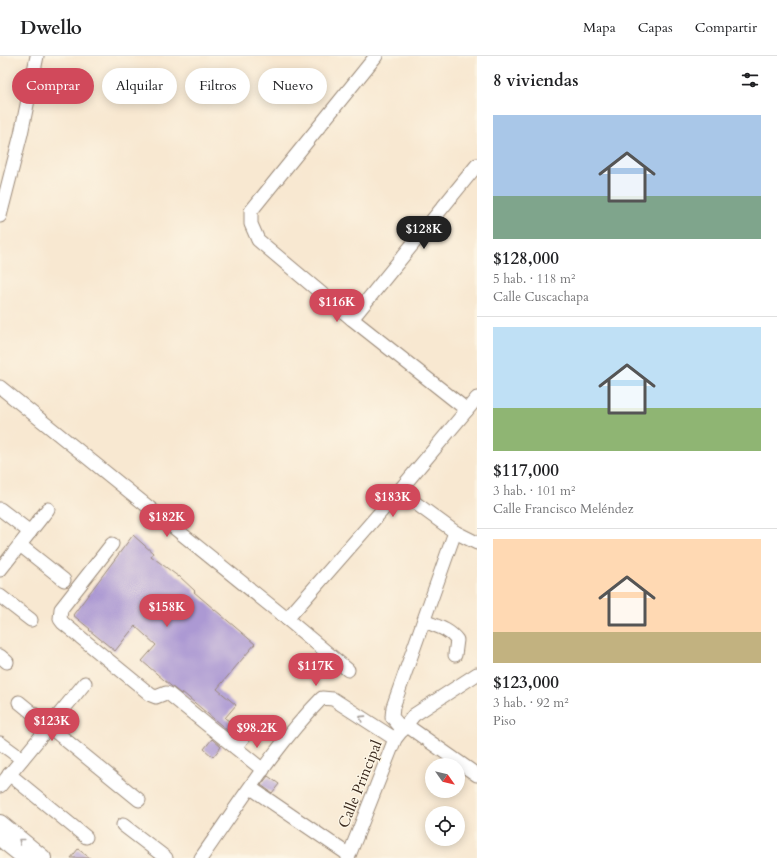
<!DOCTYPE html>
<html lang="es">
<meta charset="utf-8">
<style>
:root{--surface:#fff;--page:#f6f6f6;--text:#202124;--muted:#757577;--line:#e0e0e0;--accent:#d1495b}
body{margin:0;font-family:Cardo,serif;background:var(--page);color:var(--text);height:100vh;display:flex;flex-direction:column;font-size:15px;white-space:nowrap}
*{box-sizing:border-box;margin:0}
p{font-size:13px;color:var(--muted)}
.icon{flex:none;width:22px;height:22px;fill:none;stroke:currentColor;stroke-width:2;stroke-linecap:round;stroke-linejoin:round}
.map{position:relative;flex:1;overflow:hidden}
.details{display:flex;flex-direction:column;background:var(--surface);width:300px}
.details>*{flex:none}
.hud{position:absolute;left:12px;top:12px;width:380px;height:36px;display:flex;gap:8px}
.needle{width:26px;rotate:124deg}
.fabs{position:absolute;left:425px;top:702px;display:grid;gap:8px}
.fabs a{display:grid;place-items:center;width:40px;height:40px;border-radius:50%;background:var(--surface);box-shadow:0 2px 10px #0003;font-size:20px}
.price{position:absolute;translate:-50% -34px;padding:0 9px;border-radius:14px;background:var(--accent);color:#fff;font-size:13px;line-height:26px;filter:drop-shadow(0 1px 2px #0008)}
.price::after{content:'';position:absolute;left:50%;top:24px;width:12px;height:9px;margin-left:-6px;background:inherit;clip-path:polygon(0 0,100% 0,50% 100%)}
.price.active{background:#222;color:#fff}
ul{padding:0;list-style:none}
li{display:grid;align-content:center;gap:8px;height:212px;padding:0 16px}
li+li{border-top:1px solid var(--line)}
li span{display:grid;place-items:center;height:124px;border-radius:0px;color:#555}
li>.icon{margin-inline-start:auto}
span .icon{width:72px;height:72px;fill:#fffc;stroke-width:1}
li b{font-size:17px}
h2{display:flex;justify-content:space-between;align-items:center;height:48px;padding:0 16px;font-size:17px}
.tag{padding:0 14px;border-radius:18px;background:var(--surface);box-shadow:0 2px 10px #0003;font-size:14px;line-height:36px}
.tag.active{background:var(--accent);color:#fff}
header{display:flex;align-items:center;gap:24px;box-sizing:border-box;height:56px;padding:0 20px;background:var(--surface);border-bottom:1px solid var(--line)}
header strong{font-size:19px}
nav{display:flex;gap:22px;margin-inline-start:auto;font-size:14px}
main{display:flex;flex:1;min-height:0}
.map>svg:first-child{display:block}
</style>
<header>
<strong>Dwello</strong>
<nav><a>Mapa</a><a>Capas</a><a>Compartir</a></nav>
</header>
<main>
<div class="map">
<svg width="477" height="802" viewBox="0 0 477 802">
<rect width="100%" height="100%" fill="#fcf5e5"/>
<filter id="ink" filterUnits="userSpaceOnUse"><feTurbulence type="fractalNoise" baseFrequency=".025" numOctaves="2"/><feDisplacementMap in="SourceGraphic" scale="8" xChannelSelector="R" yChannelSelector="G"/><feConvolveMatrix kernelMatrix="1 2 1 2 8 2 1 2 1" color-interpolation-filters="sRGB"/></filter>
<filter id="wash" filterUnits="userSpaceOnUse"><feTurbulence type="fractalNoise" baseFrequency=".012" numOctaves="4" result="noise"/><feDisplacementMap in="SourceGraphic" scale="16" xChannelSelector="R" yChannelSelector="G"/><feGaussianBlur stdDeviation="0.9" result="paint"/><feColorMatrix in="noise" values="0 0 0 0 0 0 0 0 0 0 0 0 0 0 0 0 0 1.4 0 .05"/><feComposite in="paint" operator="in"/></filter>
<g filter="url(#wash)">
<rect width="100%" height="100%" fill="#f8e8d1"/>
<g id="blocks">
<g fill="#ac99d3">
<path d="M133 479 153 497 151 500 179 521V520L195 535 194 536 255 588 217 633 236 649 225 662 239 673 234 680 182 636 181 638 171 630 142 605 156 589 135 570 115 595 89 574 90 573 73 559Z"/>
<path d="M212 683 221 691 213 701 204 693Z"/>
<path d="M268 720 279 728 272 737 261 729Z"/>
<path d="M78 793 90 802H71Z"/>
</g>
</g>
</g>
<g filter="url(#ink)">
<use href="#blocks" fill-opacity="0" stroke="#9a8978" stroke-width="1"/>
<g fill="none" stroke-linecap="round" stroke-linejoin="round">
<defs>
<g id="minor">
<path d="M376 0 251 155V168L258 184 352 263 467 354"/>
<path d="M0 160 21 78 37 0"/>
<path d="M352 263 477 109"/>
<path d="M0 331 287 563 348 614"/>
<path d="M399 435 455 476 477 487"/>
<path d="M0 453 30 476"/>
<path d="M112 488 61 553 60 563 63 567 151 639 156 641 166 637 169 638 263 714"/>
<path d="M20 489 64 524"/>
<path d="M0 514 48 453"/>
<path d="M0 540 31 564"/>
<path d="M287 563 399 435 477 342"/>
<path d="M424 565C436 570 449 573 457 584L455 599"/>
<path d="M0 600 7 606"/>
<path d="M19 646 139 744"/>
<path d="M406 669 477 719"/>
<path d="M403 674 392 661 393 651 455 476"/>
<path d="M0 687 22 703"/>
<path d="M235 691 245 679"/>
<path d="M9 718 86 781"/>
<path d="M0 730 85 627"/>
<path d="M251 732 349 799"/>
<path d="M123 769 166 802"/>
<path d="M201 802C239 748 275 690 322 642L333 643 395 683"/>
<path d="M348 802 395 683 414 659 477 618"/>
</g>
<g id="major">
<path d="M0 767 43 802"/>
<path d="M0 782 25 802"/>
</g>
</defs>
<use href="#minor" stroke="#9a8978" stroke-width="15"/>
<use href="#major" stroke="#9a8978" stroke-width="18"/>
<use href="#minor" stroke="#fff" stroke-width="13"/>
<use href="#major" stroke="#fff" stroke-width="16"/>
</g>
<defs><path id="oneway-chevron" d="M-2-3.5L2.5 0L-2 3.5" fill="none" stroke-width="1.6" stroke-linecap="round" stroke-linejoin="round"/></defs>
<g stroke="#a79f9a">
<use href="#oneway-chevron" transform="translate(362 662) rotate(-147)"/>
<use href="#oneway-chevron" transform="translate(21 785) rotate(-141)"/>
</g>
</g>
<g text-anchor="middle" stroke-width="3" stroke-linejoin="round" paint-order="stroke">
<g font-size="15" fill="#3b2a1e" stroke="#fcf5e5">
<text transform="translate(360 728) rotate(-68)" y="5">Calle Principal</text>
</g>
</g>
</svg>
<div class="fabs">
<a><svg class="needle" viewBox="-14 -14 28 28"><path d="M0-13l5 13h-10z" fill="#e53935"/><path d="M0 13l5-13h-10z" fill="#757577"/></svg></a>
<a><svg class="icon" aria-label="locate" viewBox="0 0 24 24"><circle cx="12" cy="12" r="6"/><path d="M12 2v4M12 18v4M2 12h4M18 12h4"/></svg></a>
</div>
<b class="price active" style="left:424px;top:194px">$128K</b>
<b class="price" style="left:337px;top:267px">$116K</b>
<b class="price" style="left:393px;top:462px">$183K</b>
<b class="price" style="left:167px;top:482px">$182K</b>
<b class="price" style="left:167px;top:572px">$158K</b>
<b class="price" style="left:316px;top:631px">$117K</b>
<b class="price" style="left:52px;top:686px">$123K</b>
<b class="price" style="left:257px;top:693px">$98.2K</b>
<div class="hud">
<a class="tag active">Comprar</a>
<a class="tag">Alquilar</a>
<a class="tag">Filtros</a>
<a class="tag">Nuevo</a>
</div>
</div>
<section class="details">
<h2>8 viviendas<svg class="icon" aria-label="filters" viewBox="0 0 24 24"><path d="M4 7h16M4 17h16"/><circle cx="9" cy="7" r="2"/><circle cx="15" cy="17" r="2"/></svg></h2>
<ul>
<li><span style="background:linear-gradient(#a9c7e8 65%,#7fa58c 0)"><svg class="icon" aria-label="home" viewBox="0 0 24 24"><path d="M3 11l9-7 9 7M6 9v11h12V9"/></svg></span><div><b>$128,000</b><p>5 hab. · 118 m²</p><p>Calle Cuscachapa</p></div></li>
<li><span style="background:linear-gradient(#bfe0f5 65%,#8fb573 0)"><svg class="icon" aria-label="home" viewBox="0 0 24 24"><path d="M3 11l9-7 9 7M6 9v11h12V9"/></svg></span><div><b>$117,000</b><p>3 hab. · 101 m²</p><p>Calle Francisco Meléndez</p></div></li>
<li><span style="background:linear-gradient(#ffd9b3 75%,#c2b280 0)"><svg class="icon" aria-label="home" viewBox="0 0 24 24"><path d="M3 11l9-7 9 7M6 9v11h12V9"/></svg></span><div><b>$123,000</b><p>3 hab. · 92 m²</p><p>Piso</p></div></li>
</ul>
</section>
</main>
